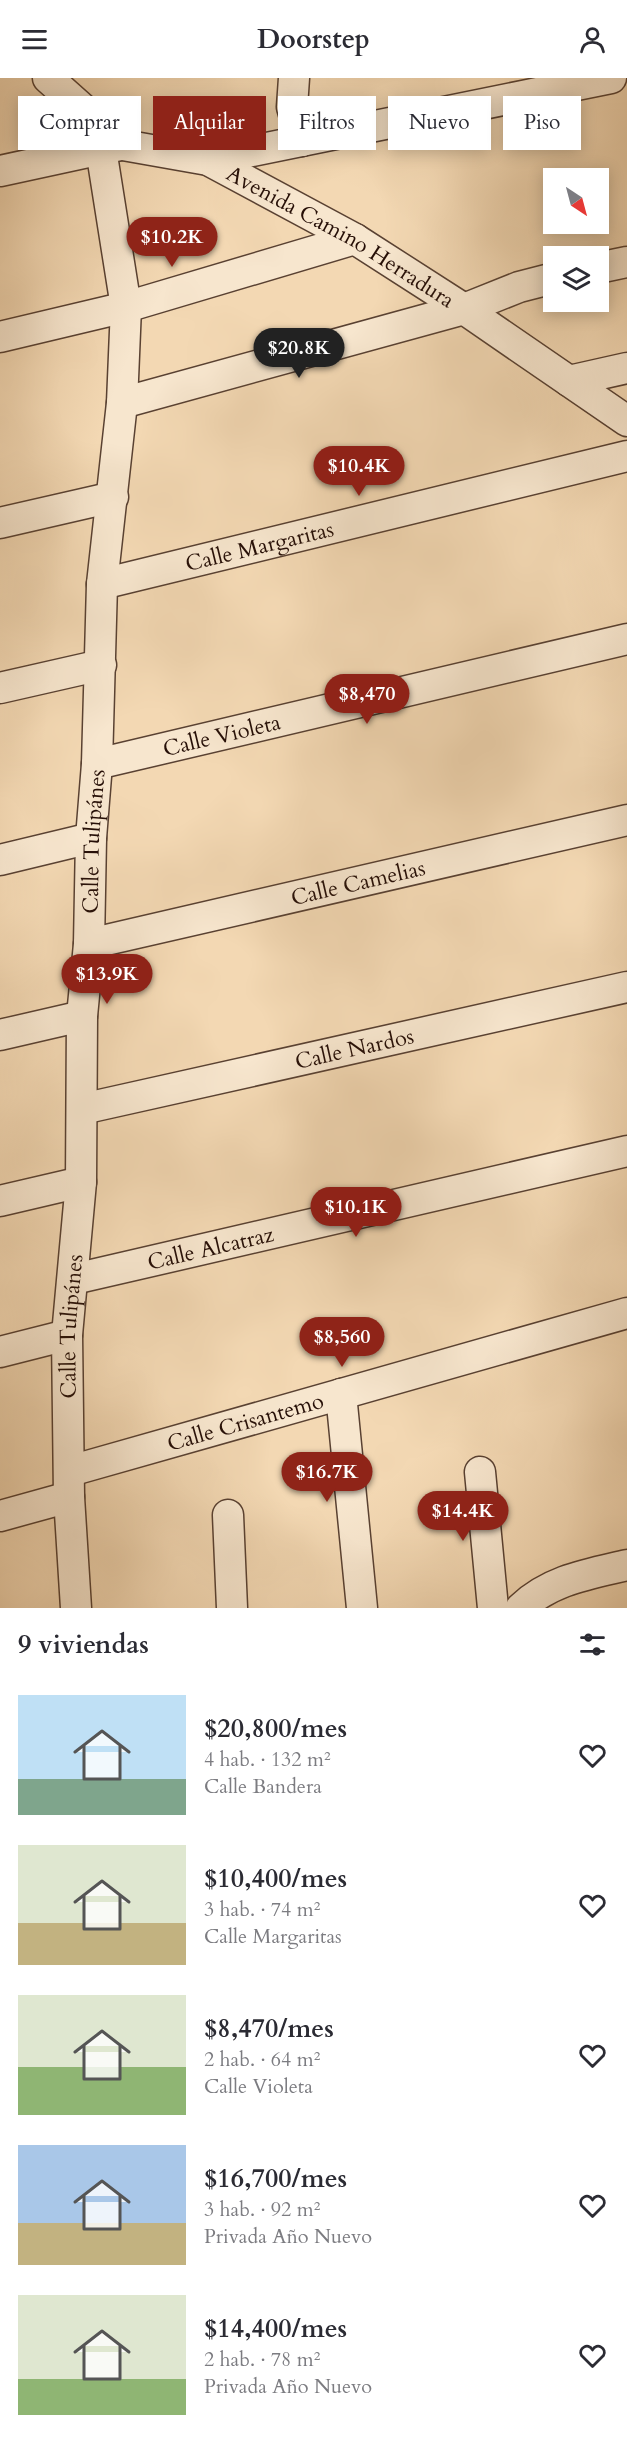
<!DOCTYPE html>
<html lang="es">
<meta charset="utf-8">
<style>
:root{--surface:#fff;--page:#f7f7f7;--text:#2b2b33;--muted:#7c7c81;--accent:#8f2418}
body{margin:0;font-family:Cardo,serif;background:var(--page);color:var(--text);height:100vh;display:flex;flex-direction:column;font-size:22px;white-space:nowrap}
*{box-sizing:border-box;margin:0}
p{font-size:20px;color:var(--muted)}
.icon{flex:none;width:33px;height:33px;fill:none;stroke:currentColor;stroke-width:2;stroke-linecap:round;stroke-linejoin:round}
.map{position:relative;height:1530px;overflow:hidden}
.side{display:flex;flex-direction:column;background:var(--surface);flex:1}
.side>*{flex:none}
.banner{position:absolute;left:18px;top:18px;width:591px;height:54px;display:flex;gap:12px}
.needle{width:39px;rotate:144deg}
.tools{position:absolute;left:543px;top:90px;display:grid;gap:12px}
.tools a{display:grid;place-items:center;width:66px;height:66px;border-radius:0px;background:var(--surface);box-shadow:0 3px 15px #0003;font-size:30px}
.price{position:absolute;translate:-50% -51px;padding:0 14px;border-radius:21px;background:var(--accent);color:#fff;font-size:20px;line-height:39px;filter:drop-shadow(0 2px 3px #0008)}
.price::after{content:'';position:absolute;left:50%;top:36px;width:18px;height:14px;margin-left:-9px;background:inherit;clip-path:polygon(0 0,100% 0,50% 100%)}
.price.active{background:#222;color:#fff}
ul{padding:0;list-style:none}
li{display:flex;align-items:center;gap:18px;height:150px;padding:0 18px}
li span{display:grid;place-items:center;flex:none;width:168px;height:120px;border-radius:0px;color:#555}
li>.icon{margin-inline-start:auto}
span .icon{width:72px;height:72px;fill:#fffc;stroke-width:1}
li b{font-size:26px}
h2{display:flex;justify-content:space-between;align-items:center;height:72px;padding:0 18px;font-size:26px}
.pill{padding:0 21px;border-radius:0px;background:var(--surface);box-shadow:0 3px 15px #0003;font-size:21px;line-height:54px}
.pill.active{background:var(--accent);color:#fff}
header{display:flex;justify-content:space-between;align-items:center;height:78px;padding:0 18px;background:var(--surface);font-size:27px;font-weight:700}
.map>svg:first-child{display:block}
</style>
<header><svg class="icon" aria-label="menu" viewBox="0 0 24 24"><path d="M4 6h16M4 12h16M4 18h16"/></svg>Doorstep<svg class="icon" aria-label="person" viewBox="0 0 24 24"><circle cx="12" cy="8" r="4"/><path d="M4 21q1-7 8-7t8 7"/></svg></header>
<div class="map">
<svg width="627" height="1530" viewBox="0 0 627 1530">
<rect width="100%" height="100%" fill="#f3d8b3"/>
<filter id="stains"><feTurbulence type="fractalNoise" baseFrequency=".00333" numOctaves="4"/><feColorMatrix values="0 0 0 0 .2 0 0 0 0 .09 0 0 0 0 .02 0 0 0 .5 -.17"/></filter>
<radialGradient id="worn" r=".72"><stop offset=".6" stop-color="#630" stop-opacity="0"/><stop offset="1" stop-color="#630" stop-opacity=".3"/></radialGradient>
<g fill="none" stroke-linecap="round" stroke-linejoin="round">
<defs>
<g id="minor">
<path id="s1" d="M48 0 123 67 208 82 355 161 464 231 627 343"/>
<path d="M294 0 292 29 302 63"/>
<path d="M208 82 611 0"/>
<path d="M0 93 120 67"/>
<path d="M598 190 627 184"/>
<path d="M0 259 126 229 355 161"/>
<path d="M569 303 627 290"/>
<path d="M122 325 464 231 519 209 554 200"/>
<path d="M0 445 113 419"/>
<path id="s2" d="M102 506 627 378"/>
<path d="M0 610 101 587"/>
<path id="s3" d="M97 686 627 561"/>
<path d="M0 782 91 760"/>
<path id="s4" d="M89 866 627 742"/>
<path d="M0 957 82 938"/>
<path id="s5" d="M82 1031 627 909"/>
<path d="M0 1123 81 1104"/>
<path id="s6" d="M74 1201 627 1073"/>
<path d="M0 1274 67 1257"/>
<path d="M341 1316 362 1530"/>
<path id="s7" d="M70 1393 627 1235"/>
<path d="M480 1394 493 1530"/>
<path d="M228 1437 232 1530"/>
<path d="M0 1438 69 1419"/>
<path id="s8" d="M76 1530 69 1419 67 1257 81 1104 82 938 89 866 91 760 97 686 102 506 122 325 126 229 101 71"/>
<path d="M521 1530C550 1502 589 1496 627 1487"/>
</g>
</defs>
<use href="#minor" stroke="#594132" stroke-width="33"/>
<use href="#minor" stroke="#f7e6ce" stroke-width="30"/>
</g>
<g text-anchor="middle" stroke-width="4.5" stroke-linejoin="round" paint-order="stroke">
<g font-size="22" fill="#260f07" stroke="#f7e6ce">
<text dy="8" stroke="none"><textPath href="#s1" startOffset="340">Avenida Camino Herradura</textPath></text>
<text dy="8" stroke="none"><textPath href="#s2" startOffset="162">Calle Margaritas</textPath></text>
<text dy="8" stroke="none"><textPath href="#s3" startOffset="128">Calle Violeta</textPath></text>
<text dy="8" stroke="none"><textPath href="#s8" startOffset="768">Calle Tulipánes</textPath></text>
<text dy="8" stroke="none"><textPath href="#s4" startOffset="276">Calle Camelias</textPath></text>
<text dy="8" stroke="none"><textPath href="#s5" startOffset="279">Calle Nardos</textPath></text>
<text dy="8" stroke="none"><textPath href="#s6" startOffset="140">Calle Alcatraz</textPath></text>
<text dy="8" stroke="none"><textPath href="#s8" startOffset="282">Calle Tulipánes</textPath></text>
<text dy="8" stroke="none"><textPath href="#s7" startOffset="182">Calle Crisantemo</textPath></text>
</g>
</g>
<rect width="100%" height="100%" filter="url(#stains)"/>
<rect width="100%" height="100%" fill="url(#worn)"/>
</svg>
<div class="tools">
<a><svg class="needle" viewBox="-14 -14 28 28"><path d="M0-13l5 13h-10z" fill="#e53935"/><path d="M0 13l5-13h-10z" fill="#7c7c81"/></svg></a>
<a><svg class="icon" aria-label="layers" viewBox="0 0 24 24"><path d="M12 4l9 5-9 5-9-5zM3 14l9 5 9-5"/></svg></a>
</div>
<b class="price" style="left:172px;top:190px">$10.2K</b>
<b class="price active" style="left:299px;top:301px">$20.8K</b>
<b class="price" style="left:359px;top:419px">$10.4K</b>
<b class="price" style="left:367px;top:647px">$8,470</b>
<b class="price" style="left:107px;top:927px">$13.9K</b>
<b class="price" style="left:356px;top:1160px">$10.1K</b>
<b class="price" style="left:342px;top:1290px">$8,560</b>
<b class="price" style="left:327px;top:1425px">$16.7K</b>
<b class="price" style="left:463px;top:1464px">$14.4K</b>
<div class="banner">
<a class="pill">Comprar</a>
<a class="pill active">Alquilar</a>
<a class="pill">Filtros</a>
<a class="pill">Nuevo</a>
<a class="pill">Piso</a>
</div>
</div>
<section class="side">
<h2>9 viviendas<svg class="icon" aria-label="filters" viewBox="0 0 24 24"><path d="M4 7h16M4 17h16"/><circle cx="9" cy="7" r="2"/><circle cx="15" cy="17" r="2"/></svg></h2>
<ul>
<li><span style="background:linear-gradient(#bfe0f5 70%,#7fa58c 0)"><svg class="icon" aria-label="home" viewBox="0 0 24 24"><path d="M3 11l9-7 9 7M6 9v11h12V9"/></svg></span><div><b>$20,800/mes</b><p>4 hab. · 132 m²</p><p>Calle Bandera</p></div><svg class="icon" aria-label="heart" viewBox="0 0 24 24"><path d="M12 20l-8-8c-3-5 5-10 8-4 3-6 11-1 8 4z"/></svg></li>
<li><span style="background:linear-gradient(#dfe7d0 65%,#c2b280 0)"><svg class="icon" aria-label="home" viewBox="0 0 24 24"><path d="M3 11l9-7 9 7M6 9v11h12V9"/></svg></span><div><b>$10,400/mes</b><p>3 hab. · 74 m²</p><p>Calle Margaritas</p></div><svg class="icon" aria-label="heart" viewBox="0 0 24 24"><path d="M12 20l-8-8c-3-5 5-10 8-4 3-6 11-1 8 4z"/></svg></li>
<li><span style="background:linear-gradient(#dfe7d0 60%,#8fb573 0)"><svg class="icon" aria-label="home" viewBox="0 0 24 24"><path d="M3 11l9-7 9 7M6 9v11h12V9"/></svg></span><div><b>$8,470/mes</b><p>2 hab. · 64 m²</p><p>Calle Violeta</p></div><svg class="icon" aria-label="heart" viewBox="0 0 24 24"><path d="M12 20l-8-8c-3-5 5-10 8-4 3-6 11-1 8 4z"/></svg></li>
<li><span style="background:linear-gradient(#a9c7e8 65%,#c2b280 0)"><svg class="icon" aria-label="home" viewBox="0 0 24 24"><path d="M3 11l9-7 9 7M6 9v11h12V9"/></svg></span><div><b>$16,700/mes</b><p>3 hab. · 92 m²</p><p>Privada Año Nuevo</p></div><svg class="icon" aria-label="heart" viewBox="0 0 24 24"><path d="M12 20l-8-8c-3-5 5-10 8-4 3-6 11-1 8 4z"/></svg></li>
<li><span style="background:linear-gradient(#dfe7d0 70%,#8fb573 0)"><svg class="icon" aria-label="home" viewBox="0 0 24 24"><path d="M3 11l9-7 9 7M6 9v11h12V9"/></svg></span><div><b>$14,400/mes</b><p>2 hab. · 78 m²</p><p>Privada Año Nuevo</p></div><svg class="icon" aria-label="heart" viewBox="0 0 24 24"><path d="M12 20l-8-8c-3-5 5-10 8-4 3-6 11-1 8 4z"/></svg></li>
</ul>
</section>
